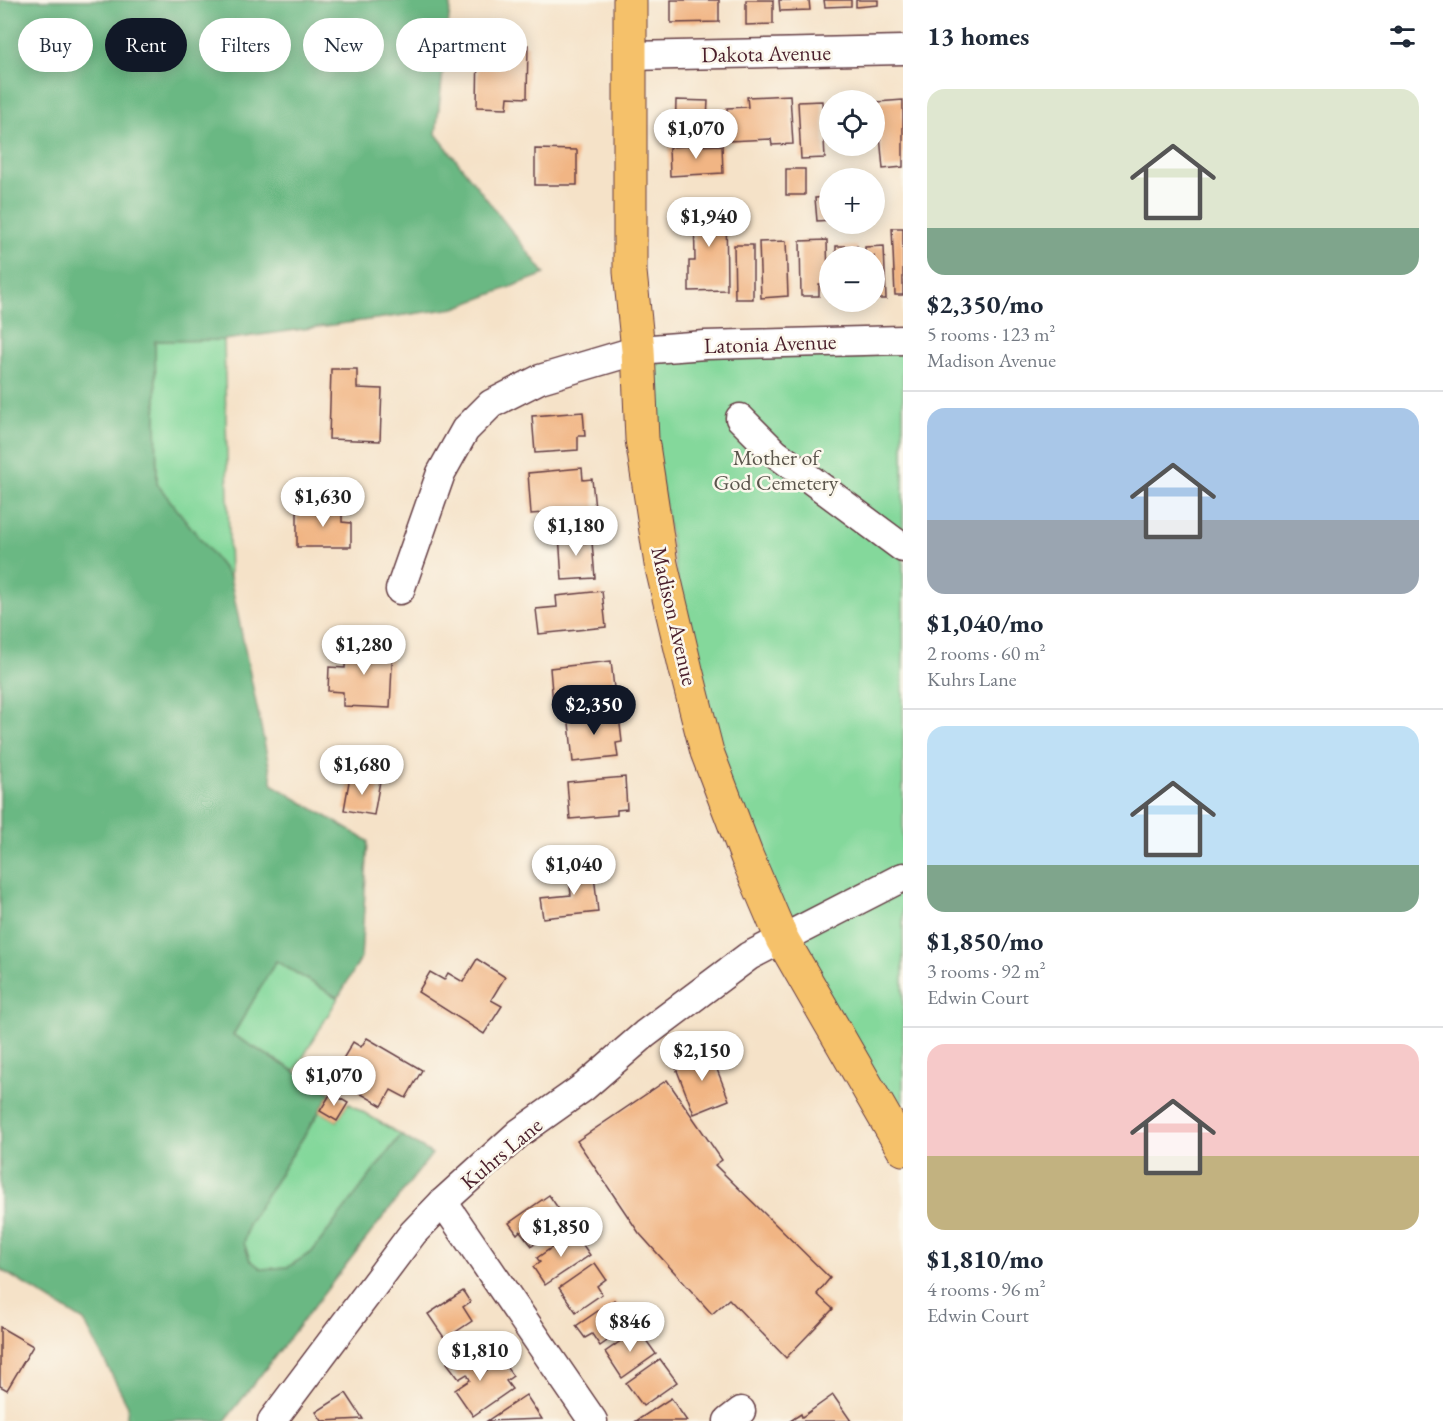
<!DOCTYPE html>
<meta charset="utf-8">
<style>
:root{--surface:#fff;--page:#f2f2f3;--text:#1f2937;--muted:#747a83;--line:#e0e1e3;--accent:#111827}
body{margin:0;font-family:"EB Garamond",serif;background:var(--page);color:var(--text);height:100vh;display:flex;flex-direction:column;font-size:22px;white-space:nowrap}
*{box-sizing:border-box;margin:0}
p{font-size:20px;color:var(--muted)}
.icon{flex:none;width:33px;height:33px;fill:none;stroke:currentColor;stroke-width:2;stroke-linecap:round;stroke-linejoin:round}
.map{position:relative;flex:1;overflow:hidden}
.side{display:flex;flex-direction:column;background:var(--surface);width:540px}
.side>*{flex:none}
.top-card{position:absolute;left:18px;top:18px;width:570px;height:54px;display:flex;gap:12px}
.controls{position:absolute;left:819px;top:90px;display:grid;gap:12px}
.controls a{display:grid;place-items:center;width:66px;height:66px;border-radius:50%;background:var(--surface);box-shadow:0 3px 15px #0003;font-size:30px}
.price{position:absolute;translate:-50% -51px;padding:0 14px;border-radius:21px;background:#fff;color:#222;font-size:20px;line-height:39px;filter:drop-shadow(0 2px 3px #0008)}
.price::after{content:'';position:absolute;left:50%;top:36px;width:18px;height:14px;margin-left:-9px;background:inherit;clip-path:polygon(0 0,100% 0,50% 100%)}
.price.active{background:var(--accent);color:#fff}
ul{padding:0;list-style:none}
li{display:grid;align-content:center;gap:12px;height:318px;padding:0 24px}
li+li{border-top:2px solid var(--line)}
li span{display:grid;place-items:center;height:186px;border-radius:18px;color:#555}
li>.icon{margin-inline-start:auto}
span .icon{width:108px;height:108px;fill:#fffc;stroke-width:1}
li b{font-size:26px}
h2{display:flex;justify-content:space-between;align-items:center;height:72px;padding:0 24px;font-size:26px}
.tag{padding:0 21px;border-radius:27px;background:var(--surface);box-shadow:0 3px 15px #0003;font-size:21px;line-height:54px}
.tag.active{background:var(--accent);color:#fff}
main{display:flex;flex:1;min-height:0}
.map>svg:first-child{display:block}
</style>
<main>
<div class="map">
<svg width="903" height="1421" viewBox="0 0 903 1421">
<rect width="100%" height="100%" fill="#fbf7ec"/>
<filter id="ink" filterUnits="userSpaceOnUse"><feTurbulence type="fractalNoise" baseFrequency=".0167" numOctaves="2"/><feDisplacementMap in="SourceGraphic" scale="12" xChannelSelector="R" yChannelSelector="G"/><feConvolveMatrix kernelMatrix="1 2 1 2 8 2 1 2 1" color-interpolation-filters="sRGB"/></filter>
<filter id="wash" filterUnits="userSpaceOnUse"><feTurbulence type="fractalNoise" baseFrequency=".008" numOctaves="4" result="noise"/><feDisplacementMap in="SourceGraphic" scale="24" xChannelSelector="R" yChannelSelector="G"/><feGaussianBlur stdDeviation="1.35" result="paint"/><feColorMatrix in="noise" values="0 0 0 0 0 0 0 0 0 0 0 0 0 0 0 0 0 1.4 0 .05"/><feComposite in="paint" operator="in"/></filter>
<g filter="url(#wash)">
<rect width="100%" height="100%" fill="#f5e2c8"/>
<g fill="#84d89b" stroke="#677c63" stroke-width="1.5">
<path d="M224 340 230 577 157 484 155 341Z"/>
<path d="M903 340V1149L707 752 638 350Z"/>
<path d="M276 961 338 998 295 1071 233 1035Z"/>
<path d="M348 1103 401 1135 312 1252 288 1267 262 1269 250 1260 244 1243 248 1224 320 1111 337 1121Z"/>
</g>
<path fill="#6bb883" stroke="#5a6c57" stroke-width="1.5" d="M0 0H451L436 134 545 274 455 308 224 340 155 341 157 484 230 577 273 785 368 841 361 958 338 998 276 961 233 1035 331 1093 248 1224 244 1243 250 1260 262 1269 288 1267 312 1252 401 1135 432 1154 225 1421H126L128 1406 84 1321 0 1269Z"/>
<g id="blocks">
<g fill="#f1b584">
<path d="M671 0H719V22L671 23Z"/>
<path d="M746 0H773V24L746 25Z"/>
<path d="M779 0H809L810 10 780 11Z"/>
<path d="M824 0H851V6L825 7Z"/>
<path d="M856 0H878V5L856 7Z"/>
<path d="M478 44 528 45 527 98 508 97 507 108 477 107Z"/>
<path d="M790 95 793 144 772 145 771 139 728 141 727 108 748 107 747 97Z"/>
<rect x="851" y="95" width="16" height="5"/>
<path d="M676 100 708 101 707 119H714L713 141 675 140Z"/>
<path d="M903 100V167L883 169 877 102Z"/>
<path d="M822 101 825 158 801 159 798 102Z"/>
<path d="M722 145 723 173 670 176 669 147Z"/>
<path d="M839 146H869V151L839 152Z"/>
<path d="M535 149 577 150V185H535Z"/>
<rect x="786" y="169" width="19" height="26"/>
<path d="M830 197V220L817 221 815 198Z"/>
<path d="M726 202 727 290 689 291V261H695L694 203Z"/>
<path d="M892 228H903V295H895Z"/>
<path d="M827 240 828 284H819V296H801L800 241Z"/>
<path d="M786 241 788 296 761 298 759 242Z"/>
<path d="M734 245H753V299H735Z"/>
<rect x="836" y="246" width="21" height="10"/>
<path d="M884 246 886 299H874V256H865V247Z"/>
<path d="M331 369H357V388L382 389 380 441 329 439Z"/>
<path d="M583 412 585 436H578V450L535 453 532 416Z"/>
<path d="M582 468 583 480 592 479 595 509 531 514 528 473Z"/>
<path d="M297 508H342V522L351 523V547H297Z"/>
<path d="M583 532 584 543 592 542 595 578 562 580 559 534Z"/>
<path d="M602 591 606 627 539 634 536 609 557 607 556 596Z"/>
<path d="M346 643 393 645 390 708 343 706V692L328 691 329 667 345 668Z"/>
<path d="M611 661 615 697 553 704 550 668Z"/>
<path d="M596 710V718L619 716 622 742 616 743 618 757 573 762 568 713Z"/>
<path d="M350 776 380 781 374 815 344 810Z"/>
<path d="M625 777 627 809 617 810V815L570 819 567 782Z"/>
<path d="M593 865 598 912 543 918 540 898 571 895 568 868Z"/>
<path d="M477 959 505 977 491 1000 502 1006 484 1034 418 992 430 972 444 980 448 973 463 982Z"/>
<path d="M367 1038 422 1070 406 1098 391 1090 382 1106 351 1088 360 1072 341 1062 353 1042 361 1047Z"/>
<path d="M709 1049 729 1100 694 1114 674 1063Z"/>
<path d="M667 1080 722 1160 715 1165 830 1278 817 1294 833 1309 786 1358 729 1299 712 1314 639 1233 577 1141Z"/>
<path d="M331 1093 348 1103 337 1121 320 1111Z"/>
<path d="M549 1195 567 1221 532 1246 520 1231 517 1234 509 1223Z"/>
<path d="M574 1232 590 1255 545 1285 533 1267 540 1262 537 1258Z"/>
<path d="M595 1263 606 1279 597 1286 602 1294 576 1312 559 1288Z"/>
<path d="M463 1291 470 1302 463 1307 472 1321 445 1339 428 1314Z"/>
<path d="M614 1300 631 1324 600 1346 592 1334 585 1338 576 1326Z"/>
<path d="M0 1327 33 1346 7 1390 0 1386Z"/>
<path d="M638 1329 656 1354 622 1378 605 1352Z"/>
<path d="M467 1348 484 1372 501 1360 513 1376 506 1381 512 1389 473 1416 455 1390 470 1380 467 1374 459 1379 447 1363Z"/>
<path d="M660 1359 677 1382 643 1406 626 1383Z"/>
<path d="M346 1393 363 1419 322 1421 316 1412Z"/>
<path d="M526 1395 542 1419 487 1421Z"/>
<path d="M833 1395 851 1421H790L801 1414 802 1417Z"/>
<path d="M671 1398 687 1421H636Z"/>
</g>
</g>
</g>
<g filter="url(#ink)">
<use href="#blocks" fill-opacity="0" stroke="#643c43" stroke-width="1.5"/>
<g fill="none" stroke-linecap="round" stroke-linejoin="round">
<defs>
<g id="minor">
<path d="M630 56 903 50"/>
<path d="M740 418 775 453 903 548"/>
<path d="M400 590 441 473 465 430 491 404 540 379 638 350 705 345 903 340"/>
<path d="M443 1202 593 1421"/>
<path d="M272 1421 413 1233 443 1202 519 1133 584 1087 645 1034 749 956 903 877"/>
<path d="M728 1421 741 1411"/>
</g>
<path id="major" d="M630 0V272L638 350 642 439 661 564 686 670 707 752 747 857 782 939 903 1149"/>
</defs>
<use href="#minor" stroke="#643c43" stroke-width="31"/>
<use href="#major" stroke="#643c43" stroke-width="35"/>
<use href="#minor" stroke="#fff" stroke-width="28"/>
<use href="#major" stroke="#f5c16b" stroke-width="33"/>
</g>
</g>
<g text-anchor="middle" stroke-width="5" stroke-linejoin="round" paint-order="stroke">
<g font-size="22" fill="#4a1f2b" stroke="#fbf7ec">
<text transform="translate(766 53) rotate(-1)" y="8">Dakota Avenue</text>
<text transform="translate(770 343) rotate(-2)" y="8">Latonia Avenue</text>
<text transform="translate(675 616) rotate(77)" y="8">Madison Avenue</text>
<text transform="translate(501 1153) rotate(-40)" y="8">Kuhrs Lane</text>
</g>
<g font-size="22" fill="#5b564d" stroke="#fbf7ec">
<text x="776" y="465">Mother of<tspan x="776" dy="25">God Cemetery</tspan></text>
</g>
</g>
</svg>
<div class="controls">
<a><svg class="icon" aria-label="locate" viewBox="0 0 24 24"><circle cx="12" cy="12" r="6"/><path d="M12 2v4M12 18v4M2 12h4M18 12h4"/></svg></a>
<a>+</a>
<a>−</a>
</div>
<b class="price" style="left:696px;top:160px">$1,070</b>
<b class="price" style="left:709px;top:248px">$1,940</b>
<b class="price" style="left:323px;top:528px">$1,630</b>
<b class="price" style="left:576px;top:557px">$1,180</b>
<b class="price" style="left:364px;top:676px">$1,280</b>
<b class="price active" style="left:594px;top:736px">$2,350</b>
<b class="price" style="left:362px;top:796px">$1,680</b>
<b class="price" style="left:574px;top:896px">$1,040</b>
<b class="price" style="left:702px;top:1082px">$2,150</b>
<b class="price" style="left:334px;top:1107px">$1,070</b>
<b class="price" style="left:561px;top:1258px">$1,850</b>
<b class="price" style="left:630px;top:1353px">$846</b>
<b class="price" style="left:480px;top:1382px">$1,810</b>
<div class="top-card">
<a class="tag">Buy</a>
<a class="tag active">Rent</a>
<a class="tag">Filters</a>
<a class="tag">New</a>
<a class="tag">Apartment</a>
</div>
</div>
<section class="side">
<h2>13 homes<svg class="icon" aria-label="filters" viewBox="0 0 24 24"><path d="M4 7h16M4 17h16"/><circle cx="9" cy="7" r="2"/><circle cx="15" cy="17" r="2"/></svg></h2>
<ul>
<li><span style="background:linear-gradient(#dfe7d0 75%,#7fa58c 0)"><svg class="icon" aria-label="home" viewBox="0 0 24 24"><path d="M3 11l9-7 9 7M6 9v11h12V9"/></svg></span><div><b>$2,350/mo</b><p>5 rooms · 123 m²</p><p>Madison Avenue</p></div></li>
<li><span style="background:linear-gradient(#a9c7e8 60%,#9aa5b1 0)"><svg class="icon" aria-label="home" viewBox="0 0 24 24"><path d="M3 11l9-7 9 7M6 9v11h12V9"/></svg></span><div><b>$1,040/mo</b><p>2 rooms · 60 m²</p><p>Kuhrs Lane</p></div></li>
<li><span style="background:linear-gradient(#bfe0f5 75%,#7fa58c 0)"><svg class="icon" aria-label="home" viewBox="0 0 24 24"><path d="M3 11l9-7 9 7M6 9v11h12V9"/></svg></span><div><b>$1,850/mo</b><p>3 rooms · 92 m²</p><p>Edwin Court</p></div></li>
<li><span style="background:linear-gradient(#f6c9c9 60%,#c2b280 0)"><svg class="icon" aria-label="home" viewBox="0 0 24 24"><path d="M3 11l9-7 9 7M6 9v11h12V9"/></svg></span><div><b>$1,810/mo</b><p>4 rooms · 96 m²</p><p>Edwin Court</p></div></li>
</ul>
</section>
</main>
